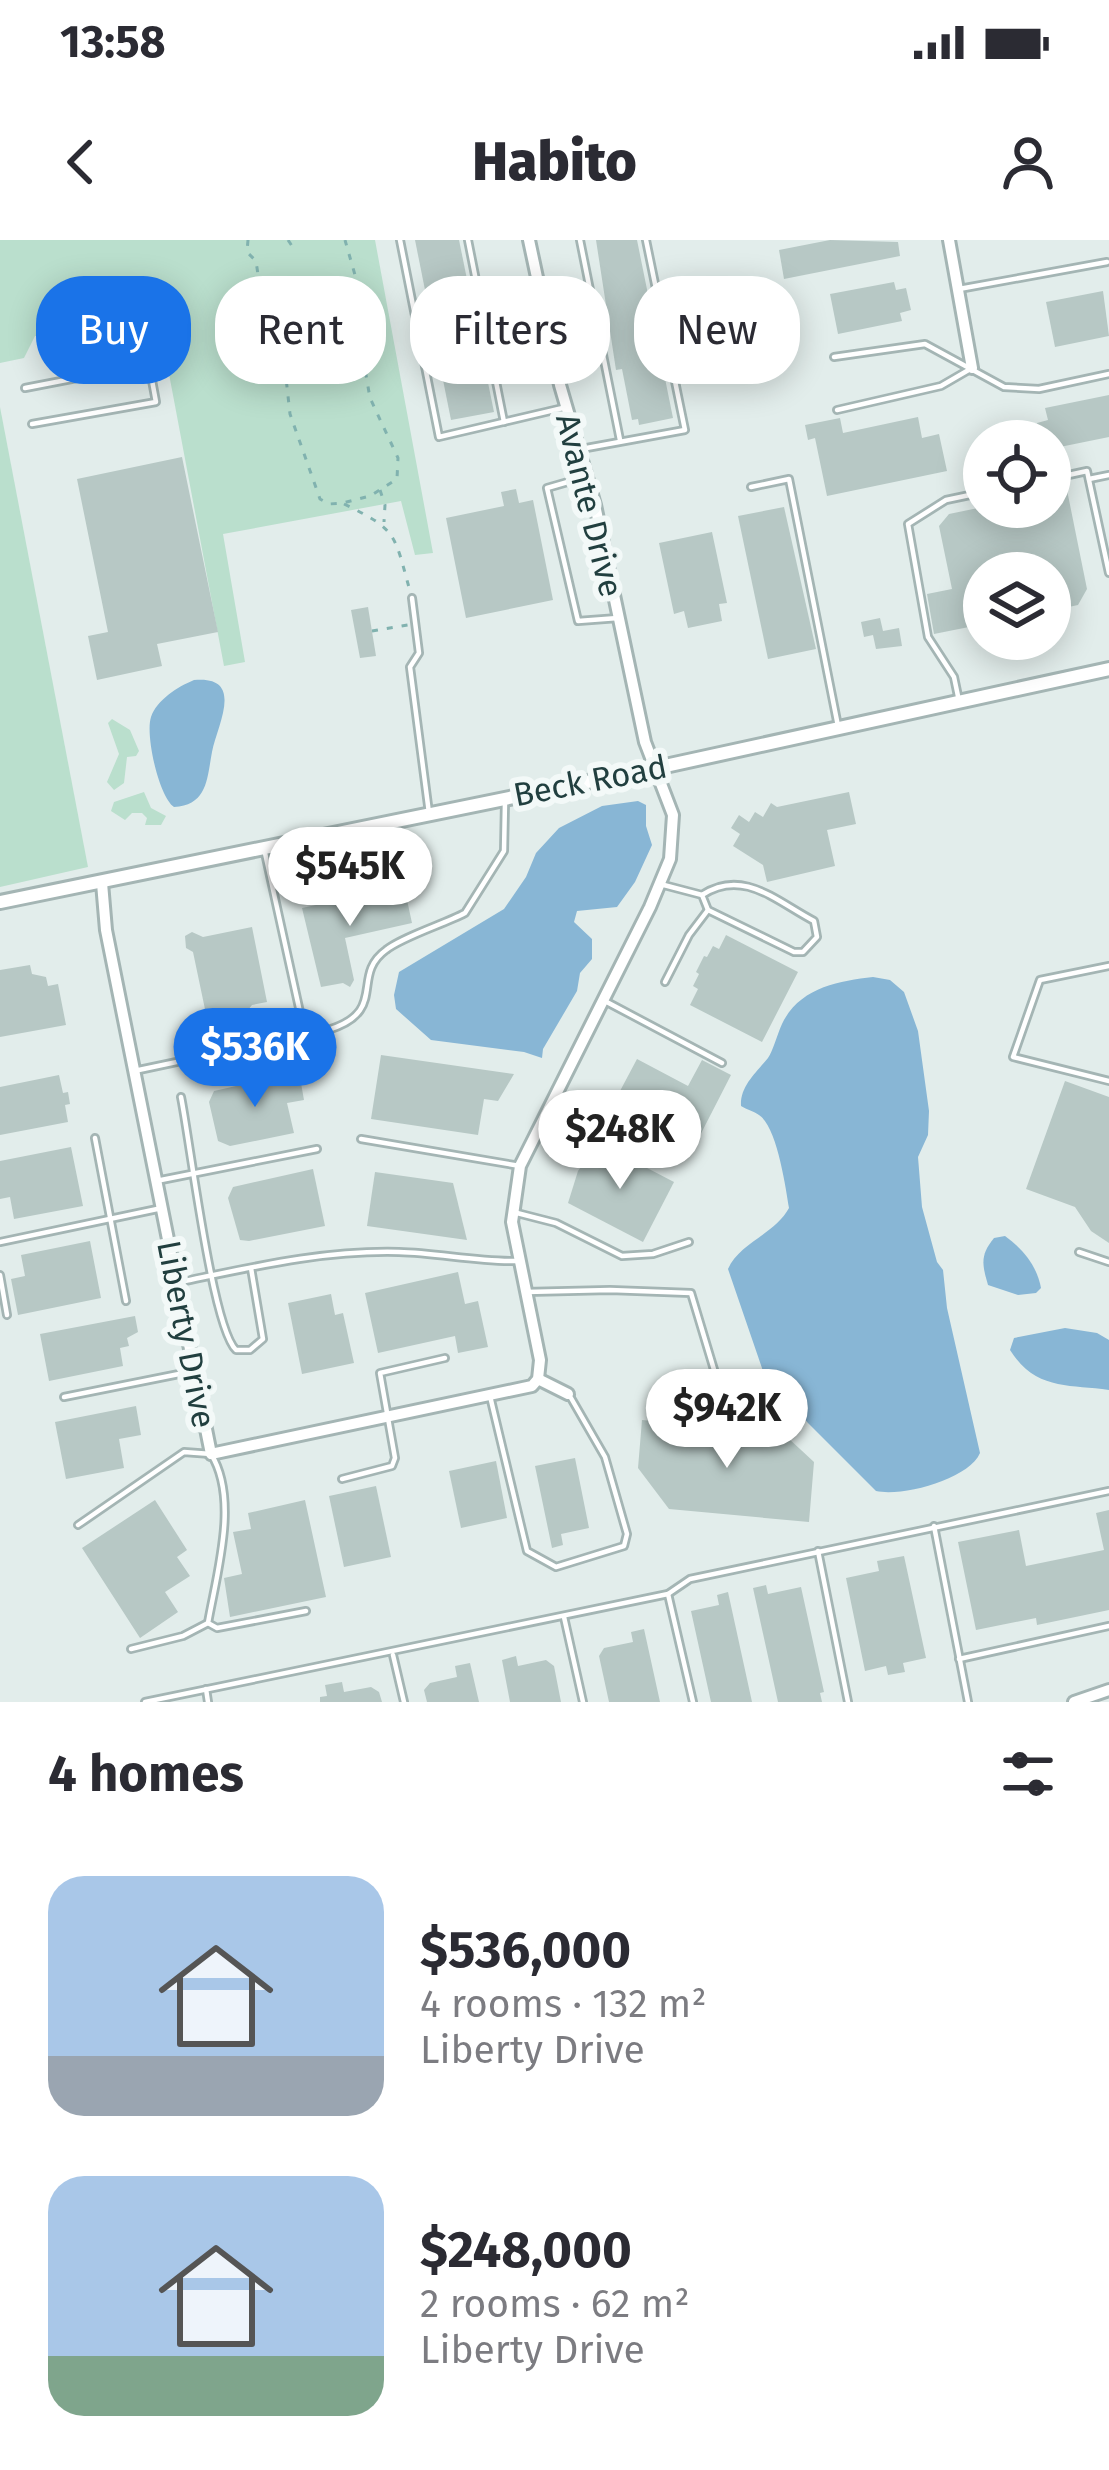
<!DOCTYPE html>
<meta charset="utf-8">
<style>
:root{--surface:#fff;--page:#f2f2f3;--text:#2b2b33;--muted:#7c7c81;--accent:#1a73e8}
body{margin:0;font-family:"Fira Sans",sans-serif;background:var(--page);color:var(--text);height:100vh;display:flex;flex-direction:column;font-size:45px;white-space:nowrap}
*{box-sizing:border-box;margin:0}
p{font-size:39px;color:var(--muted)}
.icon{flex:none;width:66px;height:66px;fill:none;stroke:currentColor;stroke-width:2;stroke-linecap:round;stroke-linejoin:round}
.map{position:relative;height:1462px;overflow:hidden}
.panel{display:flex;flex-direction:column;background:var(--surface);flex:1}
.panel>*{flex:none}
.top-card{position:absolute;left:36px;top:36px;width:1038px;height:108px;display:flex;gap:24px}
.buttons{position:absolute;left:963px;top:180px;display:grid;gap:24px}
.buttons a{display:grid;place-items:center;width:108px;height:108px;border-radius:50%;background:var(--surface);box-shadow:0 6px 30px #0003;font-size:60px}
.price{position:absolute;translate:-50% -102px;padding:0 27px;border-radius:42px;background:#fff;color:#222;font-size:39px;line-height:78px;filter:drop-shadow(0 3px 6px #0008)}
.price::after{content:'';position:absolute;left:50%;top:72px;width:36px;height:27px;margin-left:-18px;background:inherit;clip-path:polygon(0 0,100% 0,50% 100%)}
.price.active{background:var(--accent);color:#fff}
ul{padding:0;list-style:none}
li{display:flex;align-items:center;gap:36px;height:300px;padding:0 48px}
li span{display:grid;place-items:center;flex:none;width:336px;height:240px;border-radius:36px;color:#555}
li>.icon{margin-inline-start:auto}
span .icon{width:144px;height:144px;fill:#fffc;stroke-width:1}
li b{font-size:51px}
h2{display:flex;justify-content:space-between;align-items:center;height:144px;padding:0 48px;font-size:51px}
.chip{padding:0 42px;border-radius:48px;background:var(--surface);box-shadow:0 6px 30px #0003;font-size:42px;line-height:108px}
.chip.active{background:var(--accent);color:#fff}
.status{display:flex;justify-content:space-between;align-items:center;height:84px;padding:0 60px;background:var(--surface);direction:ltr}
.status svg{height:33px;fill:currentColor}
header{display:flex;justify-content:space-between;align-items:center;height:156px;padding:0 48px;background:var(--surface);font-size:54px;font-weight:800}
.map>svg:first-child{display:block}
</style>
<div class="status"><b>13:58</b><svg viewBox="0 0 49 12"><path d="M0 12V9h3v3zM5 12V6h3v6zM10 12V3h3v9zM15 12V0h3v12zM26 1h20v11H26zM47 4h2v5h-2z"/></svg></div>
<header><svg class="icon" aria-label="back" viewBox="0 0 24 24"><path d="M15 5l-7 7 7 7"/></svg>Habito<svg class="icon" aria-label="person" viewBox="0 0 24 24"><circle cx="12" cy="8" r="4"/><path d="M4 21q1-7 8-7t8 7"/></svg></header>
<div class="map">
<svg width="1109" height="1462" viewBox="0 0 1109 1462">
<rect width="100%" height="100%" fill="#e2edeb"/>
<g fill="#badfcd">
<path d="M0 0H375L433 313 415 315 401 261 223 294 245 422 224 426 157 70C136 71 129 76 111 85 88 95 60 96 35 96L24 118 0 123Z"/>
<path d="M0 167 88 627 0 647Z"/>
<path d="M112 479 130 490 139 511 136 516 127 517 124 543 114 550 107 542 119 514 108 483Z"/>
<path d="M144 552 151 568 166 576 161 585H145L147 578 142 573H132L125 580 111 571 114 562Z"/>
</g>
<g fill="#88b6d5">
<path d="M194 440C246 435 217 486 212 512 207 538 208 565 174 567 159 557 145 495 151 477 157 460 177 447 194 440Z"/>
<path d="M638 561 646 565V586L652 605 635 642 617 667 577 671 574 682 592 699V719L580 733 577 751 543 809 542 818 524 812 431 800 396 769 394 755 399 732 504 669 526 637 536 613 559 588 602 566Z"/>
<path d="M873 737 890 740 904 752 918 791 929 871 928 895 918 917 922 967 937 1022 943 1030 947 1068 980 1213C969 1239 903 1257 876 1251L808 1183 763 1131 728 1029C739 1003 775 994 789 968 786 949 777 886 759 875 754 871 747 870 741 866 740 846 756 833 768 818 773 811 777 795 782 784 799 748 838 741 873 737Z"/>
<path d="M1005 996C1023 1009 1037 1026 1041 1048L1036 1053 1018 1055 988 1045C982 1024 980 1015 994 998Z"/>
<path d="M1065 1088 1097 1093 1109 1100V1150C1069 1144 1036 1151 1010 1110L1014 1098Z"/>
</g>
<g fill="#b7c8c5">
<path d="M415 0H459L494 172 451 180Z"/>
<path d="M596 0H637L673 178 639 185 638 179 632 180 622 129 616 130Z"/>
<path d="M830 0 898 2 900 16 784 39 779 10Z"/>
<path d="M894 42 896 50 906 48 911 70 900 73 902 81 838 94 830 54Z"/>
<path d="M1103 51 1109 96 1055 107 1046 62Z"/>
<path d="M1109 155V197L1050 209V201H1035L1033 188 1038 187 1037 183 1048 180 1045 168Z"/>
<path d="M918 177 922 198 939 194 947 231 827 256 815 198 808 200 805 185 840 178 843 193Z"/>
<path d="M182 217 218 392 157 404 162 426 97 440 88 396 108 392 77 239Z"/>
<path d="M516 249 519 263 533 260 553 360 466 378 446 278 504 266 501 252Z"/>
<path d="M1067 250 1087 349 1078 365 1050 371V333H984V384L934 394 927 354 952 349 939 286 949 274 983 267H1050V253Z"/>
<path d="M784 267 816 409 768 419 738 276Z"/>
<path d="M712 292 727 363 719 364 722 381 688 388 684 371 674 374 659 303Z"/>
<path d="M368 367 376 416 360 418 351 370Z"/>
<path d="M880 378 883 391 899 388 902 406 876 409 873 395 864 397 861 382Z"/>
<path d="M849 552 856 584 827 590 835 626 767 642 763 625 733 606 740 594 731 588 739 575 749 582 755 572 763 577 771 563 777 567Z"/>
<path d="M404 646 412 683 345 698 354 740 350 747 343 743 321 747 302 668Z"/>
<path d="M252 687 267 762 252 765 243 776 233 769 206 774 193 712 186 708 185 696 192 692 203 697Z"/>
<path d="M726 695 798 732 762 802 690 765 698 749 693 746 699 734 696 732 704 716 707 717 713 706 719 709Z"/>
<path d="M30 725 32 734 46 737 48 746 58 744 66 785 0 797V730Z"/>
<path d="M381 815 514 834 498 861 484 859 478 895 371 879Z"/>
<path d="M637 819 688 846 702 820 731 835 692 911 611 868Z"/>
<path d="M299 832 304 860 287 863 294 893 230 906 218 901 209 862 214 851Z"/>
<path d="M59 835 63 853 68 852 70 864 65 865 68 882 0 895V847Z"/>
<path d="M1065 841 1109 857V1003L1091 991 1075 967 1026 949Z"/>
<path d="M599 903 674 942 643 1002 568 963 578 931Z"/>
<path d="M71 907 83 966 14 979 10 957 0 959V921Z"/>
<path d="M313 929 325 986 249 1001 240 1000 228 958 233 947Z"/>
<path d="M375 932 453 943 467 1000 367 986Z"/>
<path d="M90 1001 101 1058 18 1075 11 1039 25 1036 21 1015Z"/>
<path d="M458 1032 465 1064 478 1061 488 1107 458 1113 455 1096 378 1113 365 1053Z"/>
<path d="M331 1054 335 1075 343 1073 354 1123 302 1134 288 1063Z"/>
<path d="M135 1076 138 1092 127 1098 129 1106 120 1108 123 1126 49 1141 40 1094Z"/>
<path d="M136 1166 141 1195 119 1199 124 1228 66 1239 55 1182Z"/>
<path d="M642 1180 767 1192 773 1184 814 1222 809 1282 669 1269 638 1228Z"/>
<path d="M575 1218 589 1288 561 1294 563 1305 552 1308 535 1226Z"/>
<path d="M496 1221 507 1278 461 1288 449 1231Z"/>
<path d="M376 1246 391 1317 344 1327 329 1256Z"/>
<path d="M155 1260 187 1310 177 1317 190 1336 165 1352 178 1372 140 1398 82 1308Z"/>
<path d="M305 1260 326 1357 230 1377 224 1338 242 1334 233 1292 251 1289 248 1273Z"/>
<path d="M1109 1270V1370L1037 1385 1036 1378 976 1390 958 1302 1019 1290 1026 1326 1104 1310 1096 1273Z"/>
<path d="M904 1316 926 1418 903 1423 905 1432 888 1435 886 1426 865 1431 846 1338 879 1331 877 1321Z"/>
<path d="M766 1345 768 1354 801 1347 824 1452 820 1453 822 1462H778L753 1348Z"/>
<path d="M728 1352 752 1462H711L691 1371 719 1365 717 1355Z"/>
<path d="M644 1389 660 1462H609L599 1416 604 1408 633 1402 631 1392Z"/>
<path d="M516 1416 518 1426 546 1420 554 1426 561 1462H510L502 1420Z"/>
<path d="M470 1423 479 1462H427L424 1450 430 1443 457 1437 455 1426Z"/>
<path d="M342 1442 344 1452 371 1447 379 1452 382 1462H320V1457L327 1456 325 1445Z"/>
</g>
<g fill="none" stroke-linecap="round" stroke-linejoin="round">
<defs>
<g id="service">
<path d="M400 0 439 197 567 167"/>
<path d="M468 0 504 182"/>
<path d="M580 0 620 200"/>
<path d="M959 49 1107 22"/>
<path d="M834 117 925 104 1004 147 1039 149 1109 134"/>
<path d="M25 148 149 124 156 162 32 184"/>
<path d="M837 170 941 146 972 128"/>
<path d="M581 209 685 190 646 0"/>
<path d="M585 237 547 248 578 381 618 378"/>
<path d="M1050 239 1087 231 1109 333"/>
<path d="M1089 239 1109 235"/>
<path d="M751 247 789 239 838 486"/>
<path d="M412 358 419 413 410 427 429 573"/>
<path d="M959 461 954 437 928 397 908 284 946 260 984 252"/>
<path d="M265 613 305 795"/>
<path d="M660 644 702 655C743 628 776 661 814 681L817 697 803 712H794L708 670 702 655"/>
<path d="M1109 726 1040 740 1013 817 1109 841"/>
<path d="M665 742 689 695 708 670"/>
<path d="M603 760 722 823"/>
<path d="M134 831 328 790C389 771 350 736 386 710 402 697 444 684 465 673L504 611 505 562"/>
<path d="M181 857C190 901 212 1087 236 1110H250L263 1099 251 1028"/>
<path d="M95 898 126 1061"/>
<path d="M361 899 520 926"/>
<path d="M156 941 317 909"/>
<path d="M517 973 556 983 622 1016 653 1014 689 1002"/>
<path d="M0 1002 162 968"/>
<path d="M1079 1012 1109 1022"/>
<path d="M0 1035 7 1075"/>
<path d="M180 1042C253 1027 324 1010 399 1012 439 1013 478 1022 519 1021"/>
<path d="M526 1052 610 1050 691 1053 715 1133"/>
<path d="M490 1156 527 1311 556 1327 624 1306 627 1294 605 1217 571 1158"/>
<path d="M64 1157 194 1131"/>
<path d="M342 1239 392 1226 395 1218 380 1133 445 1118"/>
<path d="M78 1285 184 1212 211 1214C239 1259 217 1332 208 1383L217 1388 306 1371"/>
<path d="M934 1286 968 1462"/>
<path d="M818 1311 848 1462"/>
<path d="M668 1354 693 1462"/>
<path d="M564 1377 583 1462"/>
<path d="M131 1409 183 1396 208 1383"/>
<path d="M393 1415 404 1462"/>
<path d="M959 1419 1109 1386"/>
<path d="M206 1449 208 1462"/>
<path d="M145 1462 668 1354 690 1339 1109 1251"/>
</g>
<g id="minor">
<path d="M949 0 972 128"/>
<path d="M102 643 106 690 211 1214 532 1146 538 1139 540 1120 512 982 520 926 650 667 670 619 673 575 645 502 595 265 560 145 529 0"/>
<path d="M538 1139 568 1154"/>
<path d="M1074 1462 1109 1450"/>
</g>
<path id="tertiary" d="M0 662 656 528 1109 429"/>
</defs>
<use href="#service" stroke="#a4b5b4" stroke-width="10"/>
<use href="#minor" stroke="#a4b5b4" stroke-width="16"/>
<use href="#tertiary" stroke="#a4b5b4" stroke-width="18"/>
<g stroke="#81b2af" stroke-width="3" stroke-dasharray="6 9" stroke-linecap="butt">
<path d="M248 0 247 12 256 21 265 82 285 129 290 174 320 259 329 264 343 263 370 256 397 239 398 218 370 158 359 95 361 56 345 0"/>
<path d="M288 0 292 6"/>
<path d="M380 250 385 265 384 282"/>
<path d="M344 264C398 290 394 294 410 351"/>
<path d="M372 391 408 385"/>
</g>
<use href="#service" stroke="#fff" stroke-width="4.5"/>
<use href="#minor" stroke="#fff" stroke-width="10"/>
<use href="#tertiary" stroke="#fff" stroke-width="12"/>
</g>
<g text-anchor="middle" stroke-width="12" stroke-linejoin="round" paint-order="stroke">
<g font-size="33" fill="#213f3f" stroke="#f3f9f8">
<text transform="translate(590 265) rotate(76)" y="12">Avante Drive</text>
<text transform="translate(590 540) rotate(-11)" y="12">Beck Road</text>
<text transform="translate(187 1094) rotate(79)" y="12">Liberty Drive</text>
</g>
</g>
</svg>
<div class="buttons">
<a><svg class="icon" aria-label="locate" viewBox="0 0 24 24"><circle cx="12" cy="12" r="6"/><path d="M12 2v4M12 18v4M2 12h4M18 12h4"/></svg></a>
<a><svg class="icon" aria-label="layers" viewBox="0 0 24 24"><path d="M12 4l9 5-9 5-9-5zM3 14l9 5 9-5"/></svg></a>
</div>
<b class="price" style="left:350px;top:689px">$545K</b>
<b class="price active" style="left:255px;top:870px">$536K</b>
<b class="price" style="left:620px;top:952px">$248K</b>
<b class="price" style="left:727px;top:1231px">$942K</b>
<div class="top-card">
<a class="chip active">Buy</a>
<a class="chip">Rent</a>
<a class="chip">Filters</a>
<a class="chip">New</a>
</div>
</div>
<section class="panel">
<h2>4 homes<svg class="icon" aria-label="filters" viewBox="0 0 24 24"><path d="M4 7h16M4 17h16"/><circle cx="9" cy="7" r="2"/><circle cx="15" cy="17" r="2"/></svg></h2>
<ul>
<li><span style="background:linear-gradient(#a9c7e8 75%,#9aa5b1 0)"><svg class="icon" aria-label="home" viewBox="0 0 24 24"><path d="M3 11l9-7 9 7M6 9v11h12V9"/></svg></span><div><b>$536,000</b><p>4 rooms · 132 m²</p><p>Liberty Drive</p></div></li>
<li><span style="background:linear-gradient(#a9c7e8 75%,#7fa58c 0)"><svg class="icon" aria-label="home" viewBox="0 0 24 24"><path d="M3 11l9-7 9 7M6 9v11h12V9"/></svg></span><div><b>$248,000</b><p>2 rooms · 62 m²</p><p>Liberty Drive</p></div></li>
</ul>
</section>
